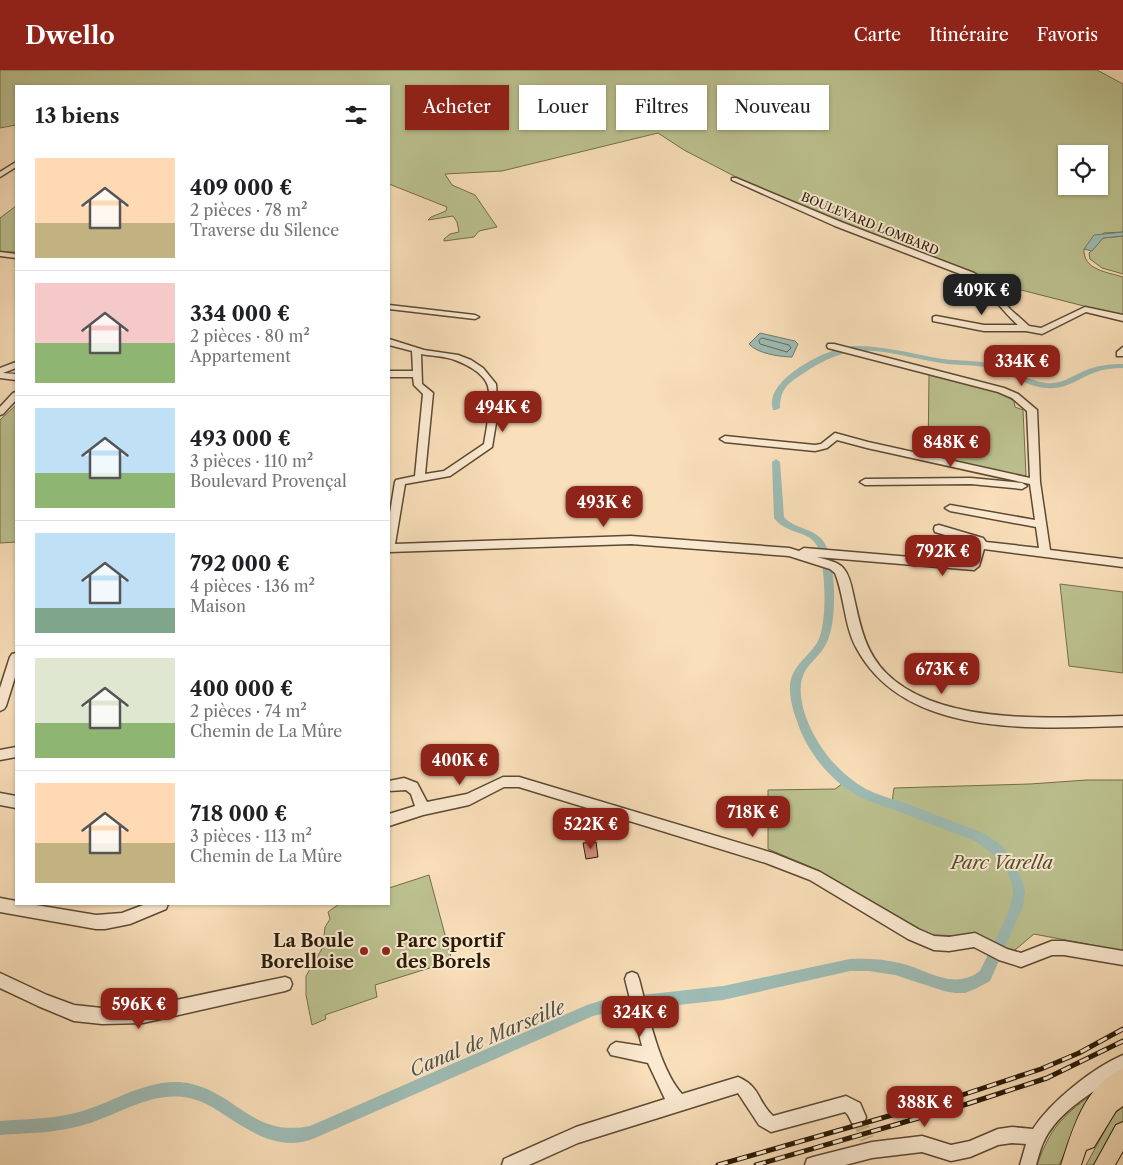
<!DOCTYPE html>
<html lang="fr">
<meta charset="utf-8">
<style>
:root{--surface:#fff;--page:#f2f2f2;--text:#202124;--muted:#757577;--line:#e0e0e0;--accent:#8f2418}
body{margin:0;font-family:"Libre Caslon Text",serif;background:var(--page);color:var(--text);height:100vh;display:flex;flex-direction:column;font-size:19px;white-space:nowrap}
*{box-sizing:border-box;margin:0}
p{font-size:16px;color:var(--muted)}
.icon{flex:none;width:28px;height:28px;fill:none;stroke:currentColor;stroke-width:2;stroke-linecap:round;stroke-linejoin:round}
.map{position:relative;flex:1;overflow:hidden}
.side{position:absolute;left:15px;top:15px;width:375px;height:820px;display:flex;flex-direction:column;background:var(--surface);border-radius:0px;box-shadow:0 1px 4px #0004}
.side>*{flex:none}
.guide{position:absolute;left:405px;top:15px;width:475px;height:45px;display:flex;gap:10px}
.buttons{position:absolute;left:1058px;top:75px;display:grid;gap:10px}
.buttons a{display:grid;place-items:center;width:50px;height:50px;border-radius:0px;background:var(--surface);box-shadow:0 1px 4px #0004;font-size:25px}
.price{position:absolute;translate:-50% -42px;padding:0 11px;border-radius:10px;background:var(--accent);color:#fff;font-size:16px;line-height:32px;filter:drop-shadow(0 1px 2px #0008)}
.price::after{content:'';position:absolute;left:50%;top:30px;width:15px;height:11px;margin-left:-8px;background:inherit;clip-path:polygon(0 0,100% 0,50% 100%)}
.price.active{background:#222;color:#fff}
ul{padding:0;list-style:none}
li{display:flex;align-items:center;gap:15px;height:125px;padding:0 20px}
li+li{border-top:1px solid var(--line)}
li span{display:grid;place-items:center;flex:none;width:140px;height:100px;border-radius:0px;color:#555}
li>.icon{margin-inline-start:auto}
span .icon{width:60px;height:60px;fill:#fffc;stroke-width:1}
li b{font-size:21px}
h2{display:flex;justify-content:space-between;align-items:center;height:60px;padding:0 20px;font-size:21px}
.chip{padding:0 18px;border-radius:0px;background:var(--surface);box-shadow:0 1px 4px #0004;font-size:18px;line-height:45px}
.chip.active{background:var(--accent);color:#fff}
header{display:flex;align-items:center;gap:30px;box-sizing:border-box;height:70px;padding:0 25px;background:var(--accent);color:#fff}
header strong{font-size:24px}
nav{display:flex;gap:28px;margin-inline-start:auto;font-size:18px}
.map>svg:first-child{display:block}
</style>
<header>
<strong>Dwello</strong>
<nav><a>Carte</a><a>Itinéraire</a><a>Favoris</a></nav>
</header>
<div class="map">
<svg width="1123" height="1095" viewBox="0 0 1123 1095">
<rect width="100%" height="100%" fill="#f9dfba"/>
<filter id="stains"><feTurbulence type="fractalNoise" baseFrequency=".004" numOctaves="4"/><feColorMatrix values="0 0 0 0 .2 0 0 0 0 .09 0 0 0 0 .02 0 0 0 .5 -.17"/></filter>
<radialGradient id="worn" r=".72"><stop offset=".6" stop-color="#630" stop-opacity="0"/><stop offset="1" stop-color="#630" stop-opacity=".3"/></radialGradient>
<g fill="#bcc290" stroke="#726e4a" fill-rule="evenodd">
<path d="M0 0H1097L1123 14V162L1104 163 1084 179C1083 200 1107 202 1123 207V246L986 211 761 120 684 80 658 63 502 101 445 104 452 115 475 125 497 157 479 161 474 167 444 171V169L450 164 459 162 457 152 453 146 428 150 431 147 446 141 447 137 389 114V16H16V55L0 58ZM1066 84H1099V116H1066Z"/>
<path d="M16 136V182H0V148Z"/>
<path d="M1123 166V204L1102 198 1090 189 1089 183 1103 168Z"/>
<path d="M929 305 1001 323 1014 331 1015 337 1023 340 1026 405 1022 407 928 386Z"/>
<path d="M16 335V472L0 473V350Z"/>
<path d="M1060 514 1123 522V603L1069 596Z"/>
<path d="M1087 710H1123V881L1034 864 1009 885 966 866 934 865 922 860 818 800 768 779V720L835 719 846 711 862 722 892 733 894 718 1030 714Z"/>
<path d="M429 805 452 891 375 915 377 927 325 945 326 949 312 955 306 925V906L323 877 325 857 330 849 328 842 339 834H389V818Z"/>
<path d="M1091 1025 1083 1046 1059 1095H1037C1050 1059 1061 1047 1091 1025Z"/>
<path d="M1123 1037V1055L1095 1095H1086L1114 1044Z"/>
</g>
<g fill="#9ebcb5" stroke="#6f7b6e">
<path d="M1123 162V166L1103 168 1092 181 1084 179 1094 165Z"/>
<path d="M760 263 795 271 798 274 792 287C780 287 756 283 749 274Z"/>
</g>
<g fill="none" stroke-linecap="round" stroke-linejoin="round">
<path stroke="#646a5c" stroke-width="1" d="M762 268 789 275 791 278 787 282 760 274 759 271Z"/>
<g fill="#9ebcb5" fill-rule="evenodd">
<path d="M852 276C883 275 912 284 943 289 959 291 976 290 992 294 1011 298 1027 311 1046 313 1063 315 1074 304 1089 299 1100 295 1111 294 1123 294V298C1113 298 1103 299 1093 303 1078 309 1065 320 1047 318 1028 317 1012 305 994 299 977 294 959 296 941 293 886 284 858 267 807 301 790 312 780 317 780 338L776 340H773C764 313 812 288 832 281 839 278 845 278 852 276Z"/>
<path d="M776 389 780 392 784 447C796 461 818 457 826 476 836 497 838 555 825 576 819 587 807 594 803 606 798 618 802 636 806 647 816 676 839 704 866 719 878 725 892 729 905 733 931 743 957 753 983 763L1000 774 1010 786 1022 810 1025 822 1023 836 990 911 975 919 965 923H955L944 921 895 905 869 901H850L723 930 606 943 593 946 315 1068C280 1083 249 1061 220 1042 211 1036 200 1030 189 1028 150 1020 116 1047 80 1056 54 1063 27 1063 0 1065V1051C25 1049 51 1049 75 1043 113 1034 151 1004 192 1014 239 1026 254 1067 310 1056L587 935 606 929 723 916 850 889C867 888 884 889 900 893 928 900 953 921 980 901 988 884 1013 839 1013 822 1012 799 992 782 975 771 949 761 923 751 897 741 884 736 870 732 858 726 830 711 806 680 797 651 792 638 787 619 792 606 797 593 809 585 817 573 828 554 826 496 817 476 811 461 785 464 774 448L772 392Z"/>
</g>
</g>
<path fill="#d68d7e" stroke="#291904" d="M596 772 598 787 586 789 583 773Z"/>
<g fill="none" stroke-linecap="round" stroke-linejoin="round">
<path stroke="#cfb796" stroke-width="14" stroke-dasharray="14 8" stroke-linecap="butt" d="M858 1047 867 1069"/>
<defs>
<g id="minor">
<path d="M16 92V97L0 107V102Z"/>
<path d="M732 108H736L841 152 974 203 984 209 1010 239 1029 256 1041 258 1085 237 1123 245V251L1086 242 1042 264 1026 261H984L933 251V247L936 246 984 255H1018C1001 240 988 218 968 207L835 156 732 110Z"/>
<path d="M0 182 16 184V188L0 186Z"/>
<path d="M389 235 475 245 479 247 475 249 389 239Z"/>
<path d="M389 269 424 280 458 285 471 290 483 298 496 314 498 341 492 377 450 406 405 414 395 474 631 466 789 478 799 481 804 478 970 492 976 474 935 462 934 459 935 456 939 455 983 468 986 472 1039 478 1036 457 950 441 945 438 950 435 1035 450 1030 414 867 378 837 370 827 378 815 381 725 372 720 369 725 366 815 375 821 374 835 363 868 372 1030 408 1027 341 1012 328 998 322 828 278 827 276 828 274H834L1004 318 1018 324 1037 340 1040 412 1050 480 1123 489V497L984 479 979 496 974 500 817 487C826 490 838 491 844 499 850 506 852 519 854 528 860 555 865 582 886 603 939 656 1053 648 1123 646V656C1036 658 906 669 857 579 844 556 845 528 835 503L830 499 789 486 631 474 389 482V449L395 412 396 410 415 406 423 324 414 315 413 307H389V301H413L412 281 389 275ZM421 284C432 286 444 286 455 290 466 294 484 303 488 316 492 333 487 356 484 374L444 401 425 404 433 323 422 314Z"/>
<path d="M1123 277V286H1117V282Z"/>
<path d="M16 292V298L3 303 16 304V310L0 308V298Z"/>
<path d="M16 322V330L3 344 0 345V337L13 323Z"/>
<path d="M971 408 1022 413 1027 416 1022 419 971 414 865 415 860 412 865 409Z"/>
<path d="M16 583V604L6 636 4 639 0 641V618L10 587 12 584Z"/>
<path d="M16 677V687L0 690V680Z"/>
<path d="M503 707H519L773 783 820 802 918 859 934 866 949 867 975 863 1007 879 1021 883 1052 871H1064L1123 881V895L1064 885H1052L1021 897 999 890 974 877 949 881 934 880 908 869 810 810 766 793 519 717H504L469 735 423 745 389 756V744L415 736 411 724 406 720 389 721V711L404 708 417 713 427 732 467 724Z"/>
<path d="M0 723 16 726V738L0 735Z"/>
<path d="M0 828 16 831V834H30L96 845 122 843 146 834H168L166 839 130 854 105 859H96L0 842Z"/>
<path d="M632 902 637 904 639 909C648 943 659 998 682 1024L738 1007C761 1017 757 1031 773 1046L846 1026 860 1033 866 1047 864 1053 858 1055 852 1053 848 1045 845 1042 771 1062 759 1055 738 1023 578 1073 529 1095H502L504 1089 576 1057 665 1029 648 993 611 985 608 980 611 975 616 972 642 976 625 909 627 904Z"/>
<path d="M0 903 47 925 74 935 102 938 143 937 285 907 290 909 292 914 290 919 285 921 143 953 102 954 74 951 38 936 0 918Z"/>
<path d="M1123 985V1002C1095 1021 1057 1041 1043 1073 1040 1080 1038 1088 1036 1095H1020L1026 1074 1012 1073 998 1075 970 1087 951 1091 922 1082 872 1088 845 1095H805L807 1089 813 1087 872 1072 922 1066 951 1075 970 1071 998 1059 1012 1057 1033 1059C1051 1031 1093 998 1123 985Z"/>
</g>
<g id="major">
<path d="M1123 999V1036L1116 1041 1094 1077 1086 1080 1081 1095H1061C1073 1059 1084 1015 1123 999Z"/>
<path d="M1123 1052V1081L1115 1095H1094L1116 1055Z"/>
</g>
</defs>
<use href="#minor" stroke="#5d4a32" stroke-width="3"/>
<use href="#major" stroke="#291904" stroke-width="2"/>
<use href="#minor" fill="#fbead2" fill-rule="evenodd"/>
<use href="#major" fill="#f9dfba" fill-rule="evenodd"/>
<defs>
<g id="rail">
<path d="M718 1095 962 1025 1041 999 1079 983 1123 959"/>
<path d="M756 1095 967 1034 1047 1008 1123 971"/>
</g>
</defs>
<use href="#rail" stroke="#291904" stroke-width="5"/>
<use href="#rail" stroke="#fbead2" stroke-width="3" stroke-dasharray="10" stroke-linecap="butt"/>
</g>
<g fill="#8f2418" stroke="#fbead2" stroke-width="2">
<circle cx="364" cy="881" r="5"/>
<circle cx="386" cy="881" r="5"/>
</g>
<g text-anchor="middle" stroke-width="4" stroke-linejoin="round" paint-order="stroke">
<g font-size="12" fill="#291904" stroke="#fbead2">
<text transform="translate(870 154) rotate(22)" y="4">BOULEVARD LOMBARD</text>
</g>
<g font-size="18" font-style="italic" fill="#554c2e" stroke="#fbead2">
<text x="1002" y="799">Parc Varella</text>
</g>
<g font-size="18" font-weight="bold" fill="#291904" stroke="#fbead2" text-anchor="end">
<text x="354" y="877">La Boule<tspan x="354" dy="21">Borelloise</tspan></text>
<text x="396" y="877" text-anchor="start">Parc sportif<tspan x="396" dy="21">des Borels</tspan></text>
</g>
<g font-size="19" font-style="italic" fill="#525242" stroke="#fbead2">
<text transform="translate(487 968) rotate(-23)" y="7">Canal de Marseille</text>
</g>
</g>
<rect width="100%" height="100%" filter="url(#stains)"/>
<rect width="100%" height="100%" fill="url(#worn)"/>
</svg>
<div class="buttons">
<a><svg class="icon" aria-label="locate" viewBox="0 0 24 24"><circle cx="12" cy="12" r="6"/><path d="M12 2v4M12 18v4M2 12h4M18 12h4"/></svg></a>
</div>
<b class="price active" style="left:982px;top:246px">409K €</b>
<b class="price" style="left:1022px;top:317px">334K €</b>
<b class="price" style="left:503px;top:363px">494K €</b>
<b class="price" style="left:951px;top:398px">848K €</b>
<b class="price" style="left:604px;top:458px">493K €</b>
<b class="price" style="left:943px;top:507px">792K €</b>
<b class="price" style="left:942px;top:625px">673K €</b>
<b class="price" style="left:460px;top:716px">400K €</b>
<b class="price" style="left:753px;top:768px">718K €</b>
<b class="price" style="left:591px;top:780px">522K €</b>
<b class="price" style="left:139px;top:960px">596K €</b>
<b class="price" style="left:640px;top:968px">324K €</b>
<b class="price" style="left:925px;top:1058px">388K €</b>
<div class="guide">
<a class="chip active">Acheter</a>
<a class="chip">Louer</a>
<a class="chip">Filtres</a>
<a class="chip">Nouveau</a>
</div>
<section class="side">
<h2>13 biens<svg class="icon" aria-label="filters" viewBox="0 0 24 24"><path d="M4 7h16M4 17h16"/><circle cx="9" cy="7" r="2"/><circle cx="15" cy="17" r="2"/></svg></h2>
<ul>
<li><span style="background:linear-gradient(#ffd9b3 65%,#c2b280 0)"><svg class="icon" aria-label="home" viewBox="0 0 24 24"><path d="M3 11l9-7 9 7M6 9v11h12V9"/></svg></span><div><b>409 000 €</b><p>2 pièces · 78 m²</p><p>Traverse du Silence</p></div></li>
<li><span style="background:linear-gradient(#f6c9c9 60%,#8fb573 0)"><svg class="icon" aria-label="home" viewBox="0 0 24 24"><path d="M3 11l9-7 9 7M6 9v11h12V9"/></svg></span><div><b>334 000 €</b><p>2 pièces · 80 m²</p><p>Appartement</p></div></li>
<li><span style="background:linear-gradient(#bfe0f5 65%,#8fb573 0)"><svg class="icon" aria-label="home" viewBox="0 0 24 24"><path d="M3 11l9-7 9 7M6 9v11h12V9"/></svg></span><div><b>493 000 €</b><p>3 pièces · 110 m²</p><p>Boulevard Provençal</p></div></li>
<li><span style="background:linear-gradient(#bfe0f5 75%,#7fa58c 0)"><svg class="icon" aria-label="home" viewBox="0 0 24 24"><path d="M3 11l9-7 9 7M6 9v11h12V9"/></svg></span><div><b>792 000 €</b><p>4 pièces · 136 m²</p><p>Maison</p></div></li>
<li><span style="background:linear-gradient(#dfe7d0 65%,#8fb573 0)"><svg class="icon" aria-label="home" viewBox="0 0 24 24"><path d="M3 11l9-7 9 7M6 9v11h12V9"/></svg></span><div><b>400 000 €</b><p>2 pièces · 74 m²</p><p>Chemin de La Mûre</p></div></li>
<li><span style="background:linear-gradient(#ffd9b3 60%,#c2b280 0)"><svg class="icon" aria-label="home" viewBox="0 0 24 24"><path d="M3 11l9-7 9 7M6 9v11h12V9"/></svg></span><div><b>718 000 €</b><p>3 pièces · 113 m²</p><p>Chemin de La Mûre</p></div></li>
</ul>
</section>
</div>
